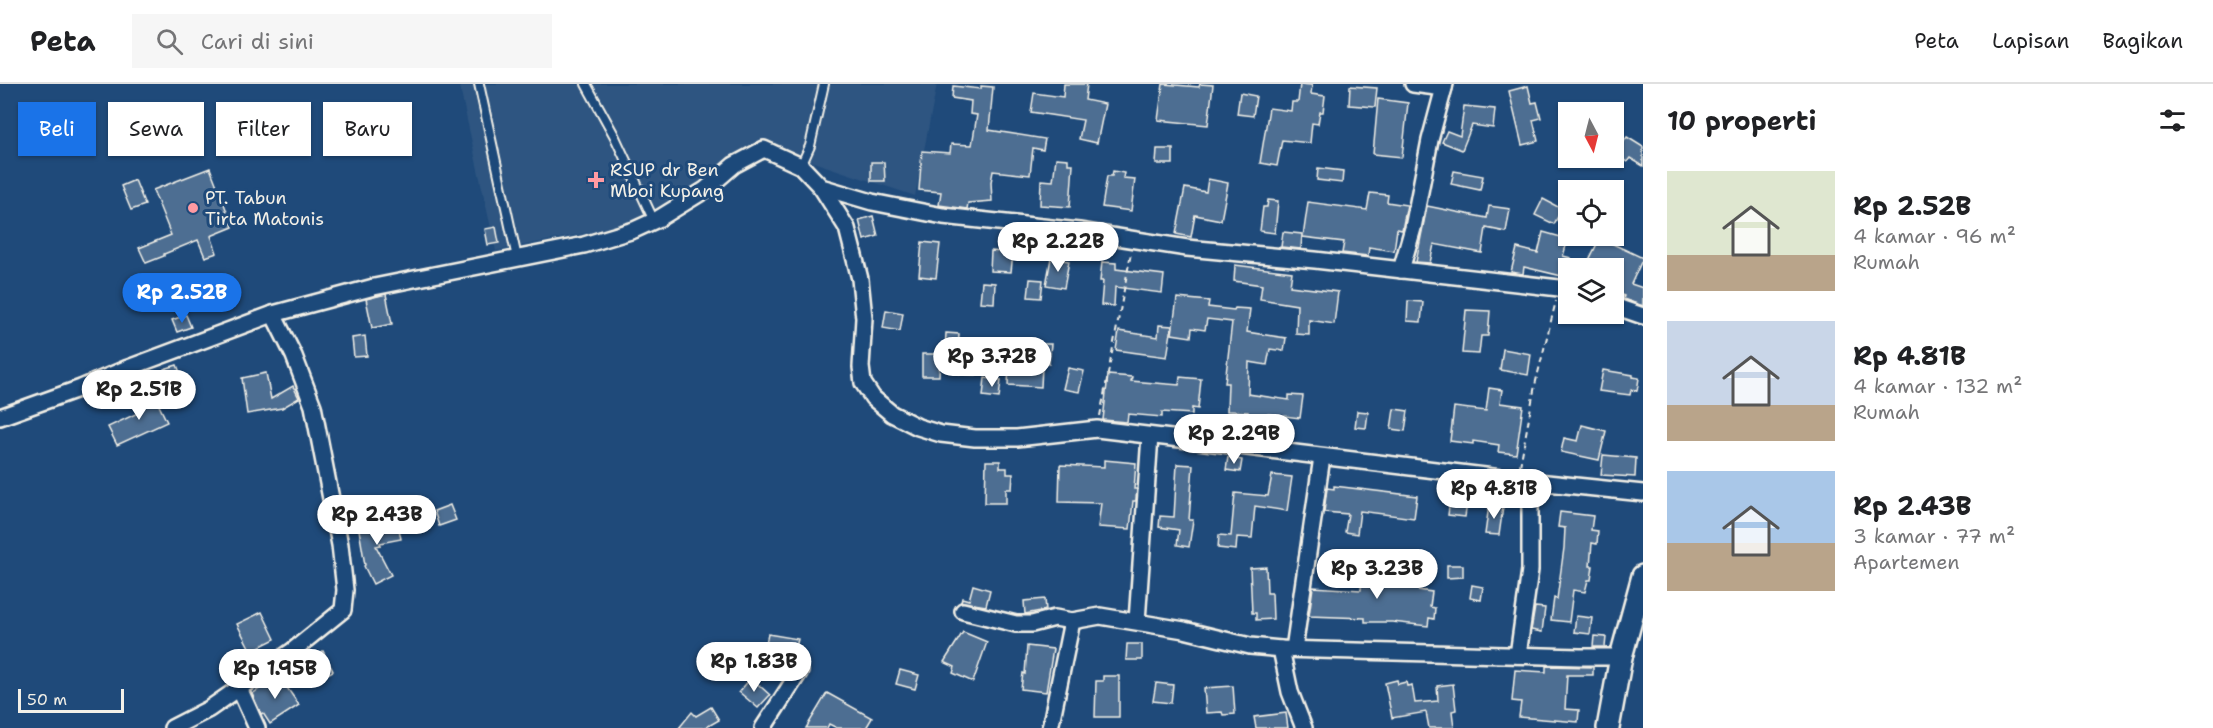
<!DOCTYPE html>
<html lang="id">
<meta charset="utf-8">
<style>
:root{--surface:#fff;--page:#f6f6f6;--text:#202124;--muted:#757577;--line:#e0e0e0;--accent:#1a73e8}
body{margin:0;font-family:"Shantell Sans",sans-serif;background:var(--page);color:var(--text);height:100vh;display:flex;flex-direction:column;font-size:22px;white-space:nowrap}
*{box-sizing:border-box;margin:0}
p{font-size:20px;color:var(--muted)}
.icon{flex:none;width:33px;height:33px;fill:none;stroke:currentColor;stroke-width:2;stroke-linecap:round;stroke-linejoin:round}
.map{position:relative;flex:1;overflow:hidden}
.sheet{display:flex;flex-direction:column;background:var(--surface);width:570px}
.sheet>*{flex:none}
.banner{position:absolute;left:18px;top:18px;width:570px;height:54px;display:flex;gap:12px}
.needle{width:39px;rotate:173deg}
.controls{position:absolute;left:1558px;top:18px;display:grid;gap:12px}
.controls a{display:grid;place-items:center;width:66px;height:66px;border-radius:0px;background:var(--surface);box-shadow:0 2px 4px #0004;font-size:30px}
.scale{position:absolute;left:18px;bottom:15px;width:106px;box-sizing:border-box;padding-left:6px;border:3px solid #f4f1e8;border-top:0;font-size:16px;line-height:21px;white-space:nowrap;color:#f4f1e8;-webkit-text-stroke:4px #1f4a7a;paint-order:stroke}
.price{position:absolute;translate:-50% -51px;padding:0 14px;border-radius:21px;background:#fff;color:#222;font-size:20px;line-height:39px;filter:drop-shadow(0 2px 3px #0008)}
.price::after{content:'';position:absolute;left:50%;top:36px;width:18px;height:14px;margin-left:-9px;background:inherit;clip-path:polygon(0 0,100% 0,50% 100%)}
.price.on{background:var(--accent);color:#fff}
ul{padding:0;list-style:none}
li{display:flex;align-items:center;gap:18px;height:150px;padding:0 24px}
li span{display:grid;place-items:center;flex:none;width:168px;height:120px;border-radius:0px;color:#555}
li>.icon{margin-inline-start:auto}
span .icon{width:72px;height:72px;fill:#fffc;stroke-width:1}
li b{font-size:26px}
h2{display:flex;justify-content:space-between;align-items:center;height:72px;padding:0 24px;font-size:26px}
.tag{padding:0 21px;border-radius:0px;background:var(--surface);box-shadow:0 2px 4px #0004;font-size:21px;line-height:54px}
.tag.on{background:var(--accent);color:#fff}
header{display:flex;align-items:center;gap:36px;box-sizing:border-box;height:84px;padding:0 30px;background:var(--surface);border-bottom:2px solid var(--line)}
header strong{font-size:28px}
nav{display:flex;gap:33px;margin-inline-start:auto;font-size:21px}
.search{width:420px;height:54px;background:var(--page);display:flex;align-items:center;gap:15px;box-sizing:border-box;padding:0 21px;border-radius:0px;color:var(--muted);font-size:22px}
main{display:flex;flex:1;min-height:0}
.map>svg:first-child{display:block}
</style>
<header>
<strong>Peta</strong>
<div class="search"><svg class="icon" aria-label="search" viewBox="0 0 24 24"><circle cx="10" cy="10" r="6"/><path d="M15 15l6 6"/></svg>Cari di sini</div>
<nav><a>Peta</a><a>Lapisan</a><a>Bagikan</a></nav>
</header>
<main>
<div class="map">
<svg width="1643" height="644" viewBox="0 0 1643 644">
<rect width="100%" height="100%" fill="#1f4a7a"/>
<filter id="ink" filterUnits="userSpaceOnUse"><feTurbulence type="fractalNoise" baseFrequency=".0167" numOctaves="2"/><feDisplacementMap in="SourceGraphic" scale="12" xChannelSelector="R" yChannelSelector="G"/><feConvolveMatrix kernelMatrix="1 2 1 2 8 2 1 2 1" color-interpolation-filters="sRGB"/></filter>
<g filter="url(#ink)">
<path fill="#2d5581" d="M459 0H937L915 112 765 62 658 135 496 167Z"/>
<g fill="#4d6e92" stroke="#f4f1e8" stroke-width="1.5">
<path d="M1064 0H1087L1085 16 1105 20 1097 59 1079 55 1083 36 1031 28 1034 9 1063 13Z"/>
<path d="M1163 0 1199 3 1200 0 1213 1 1208 41 1158 36Z"/>
<path d="M1300 0 1312 1 1311 10 1325 12 1323 28H1320L1318 40 1312 39 1310 59 1282 56 1277 82 1260 79 1269 24 1291 27 1292 18H1298Z"/>
<path d="M953 2 981 5V2L993 3 989 46 1045 55 1043 66 1033 64 1030 91 993 87 991 98 992 117 968 119 967 125 939 121 941 108 919 106 922 67 950 69 951 60 972 61 977 31 970 30 971 17 952 14Z"/>
<path d="M1350 2 1377 4 1375 23 1349 21Z"/>
<path d="M1528 2 1532 19 1537 18 1541 34 1533 36 1538 57 1522 61 1509 7Z"/>
<path d="M1240 9 1256 12 1253 32 1237 30Z"/>
<path d="M1378 15 1408 19 1402 73 1373 70Z"/>
<path d="M1464 22 1495 25 1493 44 1472 41 1462 66 1442 58 1447 47 1460 52Z"/>
<path d="M1627 53 1643 63V82L1630 74 1627 78 1615 70Z"/>
<path d="M1157 65H1173V80H1156Z"/>
<path d="M1056 74 1068 75V80H1073L1070 123 1040 121 1041 96 1053 97Z"/>
<path d="M871 78H884L885 97H871Z"/>
<path d="M210 84 233 143 211 152 217 169 205 173 198 156 164 170V172L146 179 139 164 171 151 153 106Z"/>
<path d="M1318 84 1343 87 1342 99 1317 96Z"/>
<path d="M1113 87 1124 89 1123 94 1135 95 1131 127 1102 123 1107 92H1112Z"/>
<path d="M1454 87 1483 92 1480 106 1451 100Z"/>
<path d="M1208 95 1228 99 1221 136 1195 131 1191 153 1176 150 1185 104 1206 108Z"/>
<path d="M135 96 145 121 131 126 121 102Z"/>
<path d="M1370 109 1388 111 1387 118 1407 121 1402 146 1397 145 1394 167 1369 163 1368 172 1342 169 1344 158 1303 153 1308 118 1367 126Z"/>
<path d="M1543 115 1562 125 1554 140 1535 131Z"/>
<path d="M1268 116 1278 117 1275 149 1260 147 1263 123H1267Z"/>
<path d="M1427 122 1487 134 1489 122 1510 125 1506 148 1486 144 1482 169 1434 160 1430 179 1416 178Z"/>
<path d="M873 132 878 152 864 156 859 136Z"/>
<path d="M496 143 499 159 488 161 485 145Z"/>
<path d="M1283 148 1302 150 1301 165 1281 163Z"/>
<path d="M1543 148 1568 155 1563 172 1571 174 1566 193 1524 183 1523 190 1511 188 1517 164 1538 169Z"/>
<path d="M1600 154 1643 174 1631 200 1643 204V222L1623 215 1624 212 1614 208V184H1601L1602 182 1589 176Z"/>
<path d="M922 158 940 160 936 194 919 192Z"/>
<path d="M991 167 1013 169 1011 188 990 187Z"/>
<path d="M1051 174 1069 177 1064 204 1046 201Z"/>
<path d="M1102 178 1116 179V185L1164 191 1162 209 1115 203 1114 222 1101 221 1103 197H1100Z"/>
<path d="M1235 181 1292 188 1290 202 1338 208 1334 240 1309 236V251L1296 250 1297 221 1260 215 1262 201 1234 197Z"/>
<path d="M1030 195 1043 196 1041 214 1028 213Z"/>
<path d="M982 198 995 199 994 219 980 218Z"/>
<path d="M386 210 392 240 372 244 366 215Z"/>
<path d="M1177 214 1209 217 1208 223 1234 226 1235 224 1250 225 1247 248 1286 254 1284 267 1270 265 1267 281 1249 278 1248 310 1289 316V311L1303 312 1300 334 1268 330 1266 338 1247 336 1248 328 1227 327 1228 299H1225L1232 238 1207 235 1205 246 1192 244 1191 253 1172 250Z"/>
<path d="M1408 217 1423 218 1421 238 1407 237Z"/>
<path d="M886 226 903 229 900 247 883 244Z"/>
<path d="M1466 226 1490 227 1488 252H1481L1479 270 1462 269Z"/>
<path d="M186 231 191 243 177 248 172 236Z"/>
<path d="M1159 241 1172 242 1167 273 1116 266 1119 247 1158 253Z"/>
<path d="M946 249 959 250 958 267 945 266Z"/>
<path d="M365 252 367 272 354 273 352 254Z"/>
<path d="M1037 260H1051L1049 280 1035 279Z"/>
<path d="M1503 265 1531 270 1528 291 1500 286Z"/>
<path d="M962 267 978 268 976 291 960 290Z"/>
<path d="M922 270H940L939 292H922Z"/>
<path d="M177 281 181 291 168 296 164 285Z"/>
<path d="M1009 281 1042 282 1041 303 1008 301Z"/>
<path d="M1068 284 1084 287 1079 308 1063 305Z"/>
<path d="M1603 286 1633 291V293L1639 294 1637 307 1631 306 1630 311 1599 307Z"/>
<path d="M266 289 271 315 293 302 299 314 282 324 247 330 242 294Z"/>
<path d="M1108 291 1132 293 1131 297 1179 301 1180 293 1201 295 1198 325 1192 324V330L1162 328V333L1128 330 1127 338 1103 336Z"/>
<path d="M985 294 1001 296 999 314 983 312Z"/>
<path d="M1489 304 1502 306 1500 319 1523 322 1516 370 1498 368 1499 361 1473 357V360L1450 357 1454 323 1486 327Z"/>
<path d="M154 311 167 338 117 361 108 343 140 328 136 319Z"/>
<path d="M1394 325 1408 327 1405 347 1391 345Z"/>
<path d="M1357 327 1368 328 1366 344 1355 343Z"/>
<path d="M1582 341 1606 347 1599 376 1561 368 1564 354 1578 357Z"/>
<path d="M1603 371 1636 374 1635 393 1601 391Z"/>
<path d="M1228 373 1242 376 1240 388 1226 386Z"/>
<path d="M1104 376 1136 379 1134 405H1137L1136 417H1133L1130 445 1098 443 1101 419 1059 418 1060 381 1104 383Z"/>
<path d="M986 377H1000V384H1007V390H1013L1012 405H1006V419H985Z"/>
<path d="M1177 380 1193 381 1189 436H1193L1189 463 1177 461 1179 446 1159 443 1160 432 1174 433Z"/>
<path d="M1272 391 1292 393 1287 427 1255 422 1252 454 1237 453 1236 466 1218 464 1219 451 1231 452 1235 409 1268 412Z"/>
<path d="M1334 402 1417 412 1414 434 1360 427 1357 450 1345 448 1348 430 1324 428 1327 404 1334 405Z"/>
<path d="M1450 416 1467 419 1465 433 1448 431Z"/>
<path d="M450 421 456 436 439 442 434 427Z"/>
<path d="M1489 421 1503 423 1499 451 1485 450Z"/>
<path d="M1560 428 1593 432 1591 446 1598 447 1597 460 1592 459 1590 482H1593L1591 496H1588L1585 508 1573 506 1569 538 1551 536 1554 514 1557 515 1564 464 1565 444 1558 443Z"/>
<path d="M397 435 401 455 380 459 381 461 376 462 391 491 373 500 364 482 365 481 358 440Z"/>
<path d="M1447 481H1463V493L1447 494Z"/>
<path d="M1266 483 1267 509H1272L1273 535 1256 536V529H1252L1250 484Z"/>
<path d="M1410 484 1421 486 1418 506 1432 508 1430 523 1435 524 1434 535 1429 534 1428 542 1392 538H1365V534L1309 532 1313 503 1361 506 1362 488 1409 491Z"/>
<path d="M973 501 990 506 986 522 961 518 962 514 969 516Z"/>
<path d="M1472 501 1483 503 1481 516 1470 514Z"/>
<path d="M1045 515 1046 526 1025 530 1024 517Z"/>
<path d="M1535 523 1545 524 1542 548 1531 546Z"/>
<path d="M262 528 275 555 251 567 237 540Z"/>
<path d="M1576 532 1592 534 1590 550 1574 548Z"/>
<path d="M963 548 987 558 973 598 953 589 955 583 944 578Z"/>
<path d="M768 550 798 555 795 567H792L790 574 764 569Z"/>
<path d="M1594 552 1606 553 1605 563H1593Z"/>
<path d="M1127 560H1142V576H1126Z"/>
<path d="M1027 562 1053 565 1046 608 1021 605 1023 589 1025 590Z"/>
<path d="M323 567 333 587 322 593 312 573Z"/>
<path d="M1546 582 1593 583V591H1567L1565 625 1579 626 1578 638 1519 633 1521 618 1512 617 1515 586 1546 588Z"/>
<path d="M900 586 919 591 915 605 896 600Z"/>
<path d="M279 592 299 621 270 640 263 629 261 630 252 610Z"/>
<path d="M1103 592H1119V633H1095L1096 597H1103Z"/>
<path d="M751 594 770 611 758 624 739 608Z"/>
<path d="M1397 596 1398 600 1406 598 1407 602 1412 601 1415 619 1438 617 1437 602 1453 600 1456 626 1452 627 1454 644H1429L1426 628 1392 634 1385 599Z"/>
<path d="M1156 599 1173 601 1171 619 1153 617Z"/>
<path d="M1233 602 1235 630 1223 631 1222 628 1206 629 1204 604Z"/>
<path d="M827 609 872 634 866 644H837L829 640 827 644H806Z"/>
<path d="M711 623 719 636 705 644H679L692 628 696 632Z"/>
<path d="M1286 629 1288 644H1256L1254 633Z"/>
</g>
<g fill="none" stroke-linecap="round" stroke-linejoin="round">
<defs>
<g id="service">
<path d="M479 0 517 174"/>
<path d="M586 0 614 51 654 137"/>
<path d="M801 82 810 62 824 0"/>
</g>
<g id="minor">
<path d="M1413 0 1444 4"/>
<path d="M821 103 847 144 860 195 864 234 861 283 863 299 873 314 892 330 918 343 941 350 975 354H1017L1097 345 1518 396 1643 409"/>
<path d="M1401 186 1413 144 1430 56 1445 0"/>
<path d="M1614 222 1643 232"/>
<path d="M0 333 81 304 128 284 273 230 374 203 584 161 634 146 658 135 705 106 734 81 764 65 801 82 821 103 872 118 943 132 1079 147 1187 164 1315 176 1559 204 1569 208"/>
<path d="M963 527 1016 540H1032L1055 534 1072 537 1100 532 1184 546 1250 562 1281 565 1580 573H1621"/>
<path d="M1137 537 1150 352"/>
<path d="M1281 565 1290 608 1304 644"/>
<path d="M1294 565 1322 373"/>
<path d="M1518 571 1530 486V397"/>
<path d="M239 604 257 644"/>
<path d="M172 644 209 625 291 568 343 526 345 506 340 461 313 322 294 272 273 230"/>
<path d="M763 644 800 587"/>
<path d="M1050 644 1072 537"/>
</g>
<path id="secondary" d="M1608 644 1621 573 1643 492"/>
</defs>
<use href="#service" stroke="#f4f1e8" stroke-width="12"/>
<use href="#minor" stroke="#f4f1e8" stroke-width="20"/>
<use href="#secondary" stroke="#f4f1e8" stroke-width="26"/>
<g stroke="#f4f1e8" stroke-width="2" stroke-dasharray="6 4.5" stroke-linecap="butt">
<path d="M1100 332 1131 169"/>
<path d="M1520 382 1535 301 1556 217"/>
</g>
<use href="#service" stroke="#1f4a7a" stroke-width="8"/>
<use href="#minor" stroke="#1f4a7a" stroke-width="15"/>
<use href="#secondary" stroke="#1f4a7a" stroke-width="21"/>
</g>
</g>
<g fill="#ff9aa2" stroke="#1f4a7a" stroke-width="2">
<path d="M593 87h6v6h6v6h-6v6h-6v-6h-6v-6h6z"/>
<circle cx="193" cy="124" r="6"/>
</g>
<g text-anchor="middle" stroke-width="6" stroke-linejoin="round" paint-order="stroke">
<g font-size="18" fill="#f4f1e8" stroke="#1f4a7a" text-anchor="start">
<text x="610" y="92">RSUP dr Ben<tspan x="610" dy="21">Mboi Kupang</tspan></text>
<text x="205" y="120">PT. Tabun<tspan x="205" dy="21">Tirta Matonis</tspan></text>
</g>
</g>
</svg>
<div class="controls">
<a><svg class="needle" viewBox="-14 -14 28 28"><path d="M0-13l5 13h-10z" fill="#e53935"/><path d="M0 13l5-13h-10z" fill="#757577"/></svg></a>
<a><svg class="icon" aria-label="locate" viewBox="0 0 24 24"><circle cx="12" cy="12" r="6"/><path d="M12 2v4M12 18v4M2 12h4M18 12h4"/></svg></a>
<a><svg class="icon" aria-label="layers" viewBox="0 0 24 24"><path d="M12 4l9 5-9 5-9-5zM3 14l9 5 9-5"/></svg></a>
</div>
<div class="scale">50 m</div>
<b class="price" style="left:1058px;top:189px">Rp 2.22B</b>
<b class="price on" style="left:182px;top:240px">Rp 2.52B</b>
<b class="price" style="left:992px;top:304px">Rp 3.72B</b>
<b class="price" style="left:139px;top:337px">Rp 2.51B</b>
<b class="price" style="left:1234px;top:381px">Rp 2.29B</b>
<b class="price" style="left:1494px;top:436px">Rp 4.81B</b>
<b class="price" style="left:377px;top:462px">Rp 2.43B</b>
<b class="price" style="left:1377px;top:516px">Rp 3.23B</b>
<b class="price" style="left:754px;top:609px">Rp 1.83B</b>
<b class="price" style="left:275px;top:616px">Rp 1.95B</b>
<div class="banner">
<a class="tag on">Beli</a>
<a class="tag">Sewa</a>
<a class="tag">Filter</a>
<a class="tag">Baru</a>
</div>
</div>
<section class="sheet">
<h2>10 properti<svg class="icon" aria-label="filters" viewBox="0 0 24 24"><path d="M4 7h16M4 17h16"/><circle cx="9" cy="7" r="2"/><circle cx="15" cy="17" r="2"/></svg></h2>
<ul>
<li><span style="background:linear-gradient(#dfe7d0 70%,#b9a48a 0)"><svg class="icon" aria-label="home" viewBox="0 0 24 24"><path d="M3 11l9-7 9 7M6 9v11h12V9"/></svg></span><div><b>Rp 2.52B</b><p>4 kamar · 96 m²</p><p>Rumah</p></div></li>
<li><span style="background:linear-gradient(#c9d6e8 70%,#b9a48a 0)"><svg class="icon" aria-label="home" viewBox="0 0 24 24"><path d="M3 11l9-7 9 7M6 9v11h12V9"/></svg></span><div><b>Rp 4.81B</b><p>4 kamar · 132 m²</p><p>Rumah</p></div></li>
<li><span style="background:linear-gradient(#a9c7e8 60%,#b9a48a 0)"><svg class="icon" aria-label="home" viewBox="0 0 24 24"><path d="M3 11l9-7 9 7M6 9v11h12V9"/></svg></span><div><b>Rp 2.43B</b><p>3 kamar · 77 m²</p><p>Apartemen</p></div></li>
</ul>
</section>
</main>
